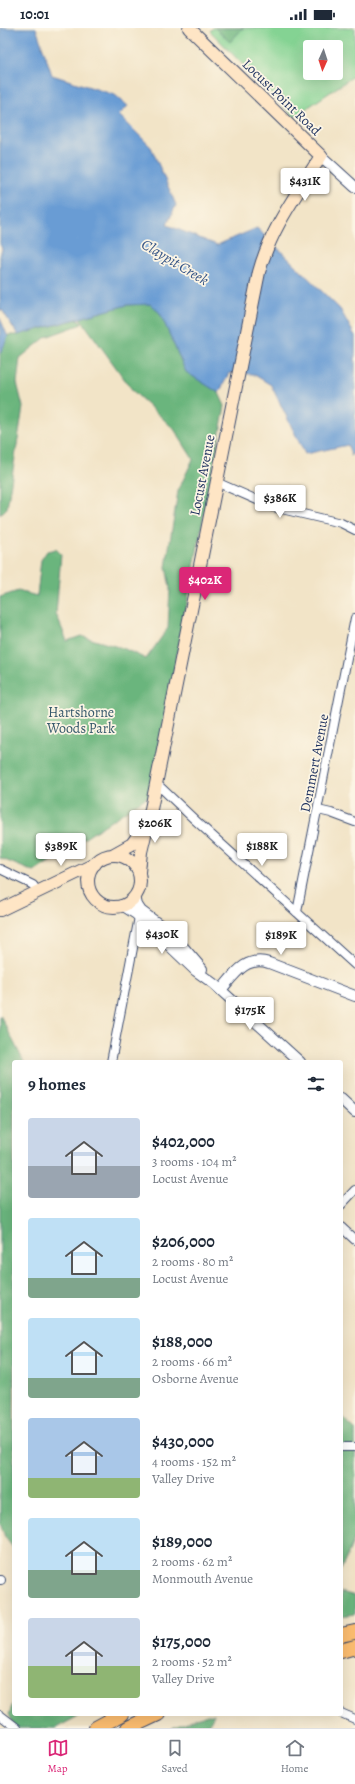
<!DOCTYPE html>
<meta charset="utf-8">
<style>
:root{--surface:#fff;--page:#f2f2f3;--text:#1f2937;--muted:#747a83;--line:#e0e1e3;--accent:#db2777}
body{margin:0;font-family:Alegreya,serif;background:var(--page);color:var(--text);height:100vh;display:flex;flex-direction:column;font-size:15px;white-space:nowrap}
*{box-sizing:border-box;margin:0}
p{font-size:13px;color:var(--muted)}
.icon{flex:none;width:22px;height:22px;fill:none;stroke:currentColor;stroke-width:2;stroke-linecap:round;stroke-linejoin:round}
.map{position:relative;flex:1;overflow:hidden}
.panel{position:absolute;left:12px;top:1032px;width:331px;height:656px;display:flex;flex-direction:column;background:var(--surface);border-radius:4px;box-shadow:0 4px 16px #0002}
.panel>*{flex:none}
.needle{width:26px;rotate:183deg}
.controls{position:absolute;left:303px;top:12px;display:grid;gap:8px}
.controls a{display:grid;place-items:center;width:40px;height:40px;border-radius:4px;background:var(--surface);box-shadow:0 4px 16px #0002;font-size:20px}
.price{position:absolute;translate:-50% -34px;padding:0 9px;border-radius:4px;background:#fff;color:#222;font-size:13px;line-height:26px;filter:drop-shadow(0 1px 2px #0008)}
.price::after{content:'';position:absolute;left:50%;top:24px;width:12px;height:9px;margin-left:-6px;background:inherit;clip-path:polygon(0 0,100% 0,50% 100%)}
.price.on{background:var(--accent);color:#fff}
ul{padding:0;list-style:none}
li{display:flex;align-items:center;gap:12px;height:100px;padding:0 16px}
li span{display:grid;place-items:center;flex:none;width:112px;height:80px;border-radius:4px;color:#555}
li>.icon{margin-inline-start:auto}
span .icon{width:48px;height:48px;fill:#fffc;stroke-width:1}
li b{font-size:17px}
h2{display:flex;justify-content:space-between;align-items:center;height:48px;padding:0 16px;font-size:17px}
.status{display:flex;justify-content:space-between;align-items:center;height:28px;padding:0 20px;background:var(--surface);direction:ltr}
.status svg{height:11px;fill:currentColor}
.tabs{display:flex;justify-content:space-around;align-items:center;height:56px;border-top:1px solid var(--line);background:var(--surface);font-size:11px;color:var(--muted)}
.tabs a{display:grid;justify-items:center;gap:2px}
.tabs .on{color:var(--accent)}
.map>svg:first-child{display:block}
</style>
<div class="status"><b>10:01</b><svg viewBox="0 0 49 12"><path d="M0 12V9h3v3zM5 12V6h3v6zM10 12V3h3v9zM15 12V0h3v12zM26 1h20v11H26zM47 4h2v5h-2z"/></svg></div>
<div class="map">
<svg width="355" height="1700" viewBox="0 0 355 1700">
<rect width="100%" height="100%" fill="#fcf5e5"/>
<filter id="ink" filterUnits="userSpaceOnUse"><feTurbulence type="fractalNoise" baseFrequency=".025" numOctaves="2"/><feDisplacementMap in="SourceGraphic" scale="8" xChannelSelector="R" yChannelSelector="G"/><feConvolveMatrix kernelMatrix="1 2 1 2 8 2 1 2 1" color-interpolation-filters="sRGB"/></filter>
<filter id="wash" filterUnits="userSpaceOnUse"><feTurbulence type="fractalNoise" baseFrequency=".012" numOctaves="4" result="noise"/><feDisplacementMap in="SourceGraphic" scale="16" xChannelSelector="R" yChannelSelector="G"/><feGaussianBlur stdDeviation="0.9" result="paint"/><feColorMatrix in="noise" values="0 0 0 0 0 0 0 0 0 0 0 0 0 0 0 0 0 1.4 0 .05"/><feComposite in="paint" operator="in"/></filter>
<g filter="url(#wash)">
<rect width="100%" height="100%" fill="#f2e4c7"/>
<path fill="#84d393" stroke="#508178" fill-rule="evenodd" d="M213 0H355V47L294 89 210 3ZM310 19H336V45H310Z"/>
<g fill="#6bb57d" stroke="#43726e">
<path d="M215 0H243L230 14Z"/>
<path d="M141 276H150L160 285 186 344 219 365 225 378 150 767 34 844 0 830V569L18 563 37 568 41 532 47 523 56 521 61 526 56 586 67 613 81 608 125 621 146 631 168 600 170 560 166 539 178 463 193 431 174 401 133 363 80 290 127 277Z"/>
<path d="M78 291 82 296 46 309 20 330 17 355 23 379 7 480 0 487V325L8 307H18Z"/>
<path d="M0 987 24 1034H14V1521L5 1509 0 1495Z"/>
<path d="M341 1388 355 1401V1509L341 1542Z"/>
<path d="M341 1564 355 1568V1586L341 1588Z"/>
<path d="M14 1673V1686H82L56 1700H15L9 1686Z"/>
<path d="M207 1686H214L207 1700H172Z"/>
</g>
<g fill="#699cd4" stroke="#426699">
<path d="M0 0H36L52 47 115 67 128 78 119 87 151 119 176 177 167 197 217 217 257 200 340 281 355 308V421L351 428 348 417 305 426 271 357 253 346 229 345 219 365 186 344 160 285 150 276 127 277 18 307 2 282 0 283V228L2 221 0 216Z"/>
<path d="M0 290 8 309 0 326Z"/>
</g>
</g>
<g filter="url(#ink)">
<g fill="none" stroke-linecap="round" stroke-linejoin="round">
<defs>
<g id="minor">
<path d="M216 454 273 479 341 495 355 502"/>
<path d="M156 755 195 792 355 937"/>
<path d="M318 782 331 785 355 794"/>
<path d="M0 841 33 857 38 864"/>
<path d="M297 884 355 590"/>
<path d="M111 1034 139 889"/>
<path d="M341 1177 355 1162"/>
<path d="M341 1199 355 1212"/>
<path d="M341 1419H355"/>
<path d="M0 1552H1"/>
<path d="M341 1685 355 1691"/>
<path d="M0 1687 17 1700"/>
</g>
<g id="tertiary">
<path d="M321 128 355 159"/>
<path d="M135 868 137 877 141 883 172 906 202 941"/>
<path d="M122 877 136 886 196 943 214 956 300 1034"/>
<path d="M221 962C234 947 246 927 269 935L355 968"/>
<path d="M341 1071 355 1084"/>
</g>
<g id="secondary">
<path d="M114 826 132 816 143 801"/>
<circle cx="114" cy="853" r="26"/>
<path d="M139 844 141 824 150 786 259 244C271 200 297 166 321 128L189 0"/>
<path d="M0 882 95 836"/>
</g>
<g id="trunk">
<path d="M341 1607 355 1604"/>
<path d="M341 1623 355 1619"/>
<path d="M96 1700 122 1686"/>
<path d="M128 1700 158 1686"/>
</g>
</defs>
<use href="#minor" stroke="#3b4a6e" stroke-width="10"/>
<use href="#tertiary" stroke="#3b4a6e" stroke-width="12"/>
<use href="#secondary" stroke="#3b4a6e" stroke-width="14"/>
<use href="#trunk" stroke="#3b4a6e" stroke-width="16"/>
<use href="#minor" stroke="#fff" stroke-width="8"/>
<use href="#tertiary" stroke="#fff" stroke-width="10"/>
<use href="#secondary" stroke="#fee5c5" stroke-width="12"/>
<use href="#trunk" stroke="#fcbd6f" stroke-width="14"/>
</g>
</g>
<g text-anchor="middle" stroke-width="3.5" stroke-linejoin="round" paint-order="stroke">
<g font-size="14" fill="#1b2f5e" stroke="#fcf5e5">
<text transform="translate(282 69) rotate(44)" y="5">Locust Point Road</text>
<text transform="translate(202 447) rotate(-79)" y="5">Locust Avenue</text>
<text transform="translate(314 735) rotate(-79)" y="5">Demmert Avenue</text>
</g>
<g font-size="14" fill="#35586b" stroke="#fcf5e5">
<text x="81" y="689">Hartshorne<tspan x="81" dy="16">Woods Park</tspan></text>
</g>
<g font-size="15" font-style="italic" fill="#365587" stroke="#fcf5e5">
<text transform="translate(175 234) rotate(31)" y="5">Claypit Creek</text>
</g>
</g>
</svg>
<div class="controls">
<a><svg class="needle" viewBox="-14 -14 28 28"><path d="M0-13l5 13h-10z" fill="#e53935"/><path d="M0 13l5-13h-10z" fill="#747a83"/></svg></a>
</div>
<b class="price" style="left:305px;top:174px">$431K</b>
<b class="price" style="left:280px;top:491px">$386K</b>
<b class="price on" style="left:205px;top:573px">$402K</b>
<b class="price" style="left:155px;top:816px">$206K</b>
<b class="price" style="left:61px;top:839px">$389K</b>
<b class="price" style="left:262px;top:839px">$188K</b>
<b class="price" style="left:162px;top:927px">$430K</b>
<b class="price" style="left:281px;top:928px">$189K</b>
<b class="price" style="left:250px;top:1003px">$175K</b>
<section class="panel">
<h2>9 homes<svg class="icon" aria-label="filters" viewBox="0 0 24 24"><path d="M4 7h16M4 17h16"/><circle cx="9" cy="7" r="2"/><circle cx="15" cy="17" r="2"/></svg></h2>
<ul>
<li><span style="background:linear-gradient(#c9d6e8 60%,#9aa5b1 0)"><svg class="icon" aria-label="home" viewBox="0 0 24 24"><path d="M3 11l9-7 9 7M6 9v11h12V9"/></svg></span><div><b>$402,000</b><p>3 rooms · 104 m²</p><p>Locust Avenue</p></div></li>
<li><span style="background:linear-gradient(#bfe0f5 75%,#7fa58c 0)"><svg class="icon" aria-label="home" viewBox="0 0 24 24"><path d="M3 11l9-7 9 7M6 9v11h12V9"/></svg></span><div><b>$206,000</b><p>2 rooms · 80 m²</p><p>Locust Avenue</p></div></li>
<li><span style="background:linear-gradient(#bfe0f5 75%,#7fa58c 0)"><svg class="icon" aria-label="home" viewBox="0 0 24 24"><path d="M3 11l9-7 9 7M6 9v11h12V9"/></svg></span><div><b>$188,000</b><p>2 rooms · 66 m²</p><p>Osborne Avenue</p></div></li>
<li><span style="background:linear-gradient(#a9c7e8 75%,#8fb573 0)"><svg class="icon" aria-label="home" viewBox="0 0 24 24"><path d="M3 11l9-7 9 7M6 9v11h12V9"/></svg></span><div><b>$430,000</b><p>4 rooms · 152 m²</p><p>Valley Drive</p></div></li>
<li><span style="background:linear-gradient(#bfe0f5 65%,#7fa58c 0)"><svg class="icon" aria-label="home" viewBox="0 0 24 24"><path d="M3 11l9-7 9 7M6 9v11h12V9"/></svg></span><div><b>$189,000</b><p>2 rooms · 62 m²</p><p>Monmouth Avenue</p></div></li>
<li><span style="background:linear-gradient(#c9d6e8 60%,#8fb573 0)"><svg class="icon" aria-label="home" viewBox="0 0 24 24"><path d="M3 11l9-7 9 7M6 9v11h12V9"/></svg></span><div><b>$175,000</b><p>2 rooms · 52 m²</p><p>Valley Drive</p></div></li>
</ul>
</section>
</div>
<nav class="tabs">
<a class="on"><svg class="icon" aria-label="map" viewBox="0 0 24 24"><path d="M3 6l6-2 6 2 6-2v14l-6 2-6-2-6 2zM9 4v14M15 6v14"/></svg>Map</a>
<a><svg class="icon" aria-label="saved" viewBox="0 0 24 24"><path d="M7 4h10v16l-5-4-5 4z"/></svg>Saved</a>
<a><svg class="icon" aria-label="home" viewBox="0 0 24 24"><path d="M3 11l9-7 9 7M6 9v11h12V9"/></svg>Home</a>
</nav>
